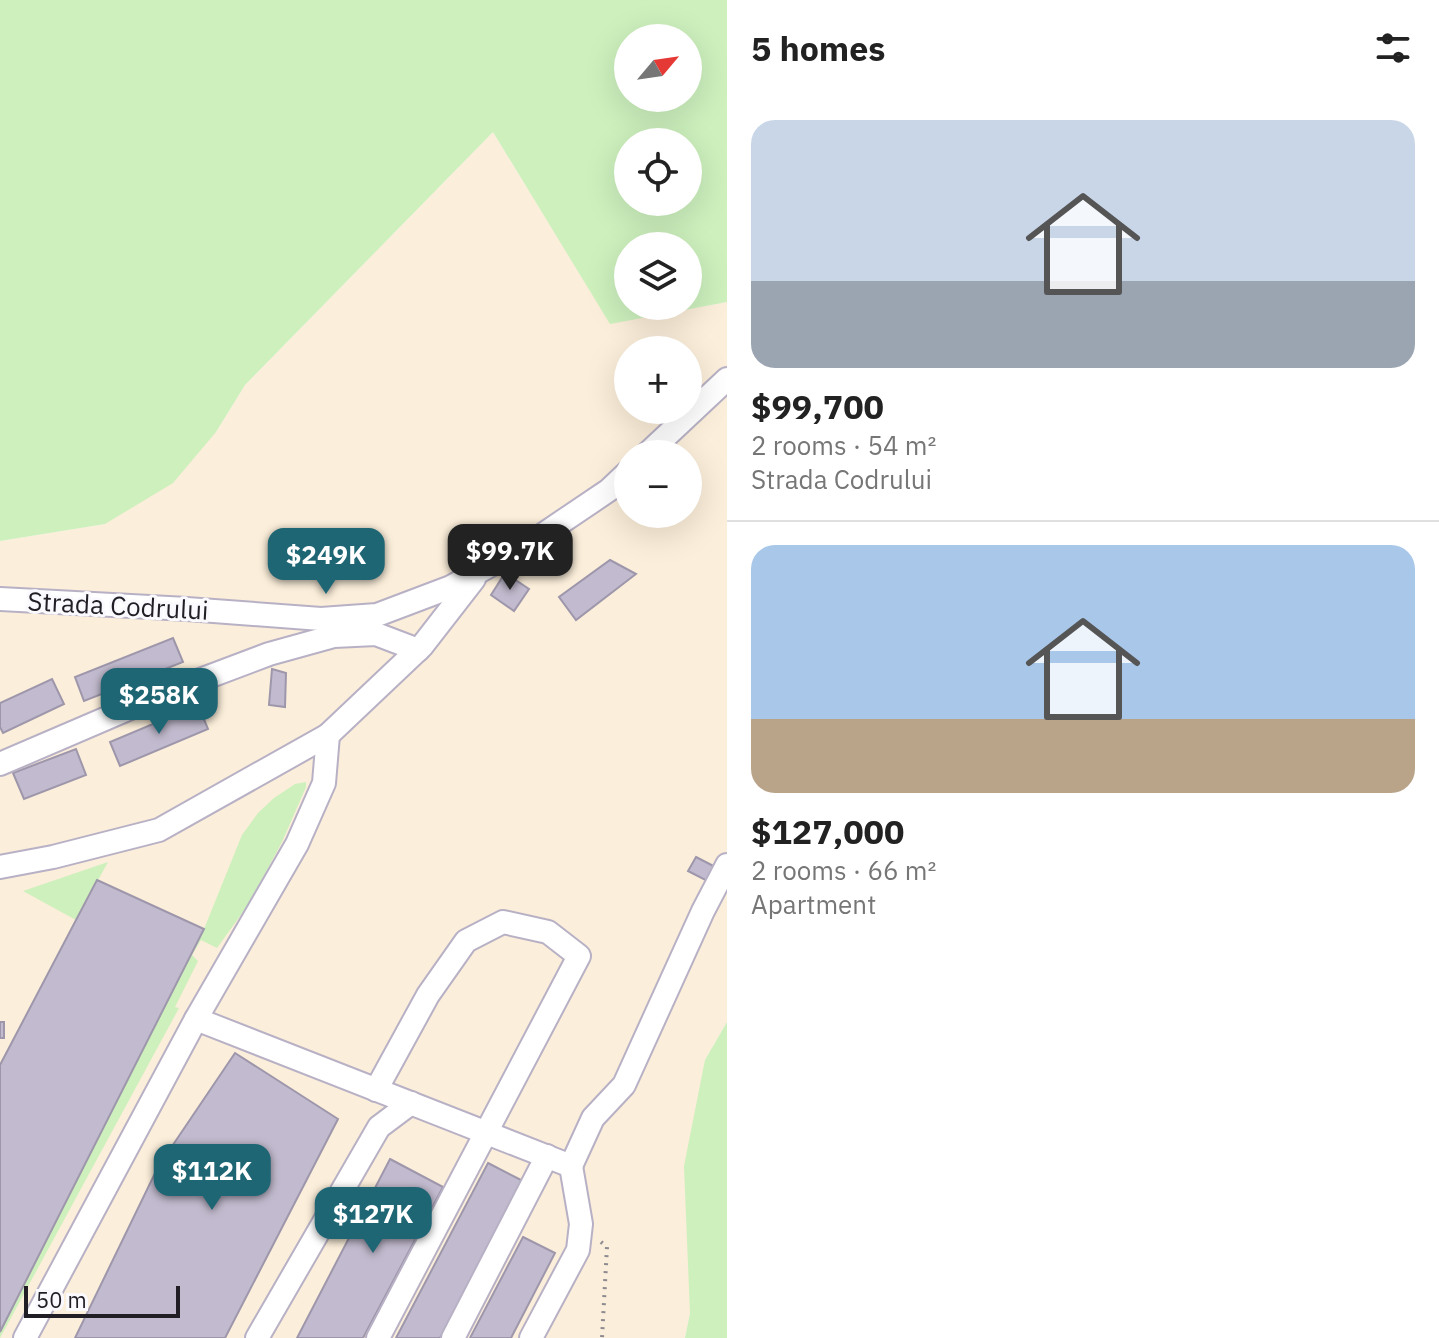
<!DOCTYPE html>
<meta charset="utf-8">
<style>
:root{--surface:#fff;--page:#f6f6f6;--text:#222;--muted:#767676;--line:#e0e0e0;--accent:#1f6675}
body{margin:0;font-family:"IBM Plex Sans",sans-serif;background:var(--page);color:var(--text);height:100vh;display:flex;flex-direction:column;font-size:30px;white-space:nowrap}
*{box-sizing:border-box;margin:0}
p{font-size:26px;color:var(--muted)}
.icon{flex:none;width:44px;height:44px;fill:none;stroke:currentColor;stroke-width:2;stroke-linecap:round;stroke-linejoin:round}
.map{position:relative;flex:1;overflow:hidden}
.details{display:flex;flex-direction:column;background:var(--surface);width:712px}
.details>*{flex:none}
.needle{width:52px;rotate:61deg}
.buttons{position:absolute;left:614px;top:24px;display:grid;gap:16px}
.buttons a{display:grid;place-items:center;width:88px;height:88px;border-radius:50%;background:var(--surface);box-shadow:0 8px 32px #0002;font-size:40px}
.scale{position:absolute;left:24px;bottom:20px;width:156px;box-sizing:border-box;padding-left:8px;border:4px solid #211e25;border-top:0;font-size:22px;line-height:28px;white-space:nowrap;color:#211e25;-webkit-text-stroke:6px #faf9fd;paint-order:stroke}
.price{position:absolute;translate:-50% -68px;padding:0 18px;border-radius:16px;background:var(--accent);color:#fff;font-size:26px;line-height:52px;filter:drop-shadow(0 2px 4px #0008)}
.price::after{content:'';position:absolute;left:50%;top:48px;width:24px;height:18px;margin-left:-12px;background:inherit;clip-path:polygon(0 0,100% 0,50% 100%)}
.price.active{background:#222;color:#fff}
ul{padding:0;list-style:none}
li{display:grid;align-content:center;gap:16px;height:424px;padding:0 24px}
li+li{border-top:2px solid var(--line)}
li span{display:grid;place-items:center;height:248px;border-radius:24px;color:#555}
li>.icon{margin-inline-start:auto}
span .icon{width:144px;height:144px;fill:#fffc;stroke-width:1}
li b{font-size:34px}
h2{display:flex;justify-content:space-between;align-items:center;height:96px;padding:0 24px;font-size:34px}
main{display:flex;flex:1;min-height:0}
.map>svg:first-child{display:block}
</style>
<main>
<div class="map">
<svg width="727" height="1338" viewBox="0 0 727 1338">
<rect width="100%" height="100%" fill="#faf9fd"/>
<path fill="#fbeeda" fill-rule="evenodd" d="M493 132 610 323 727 302V1022L705 1060 690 1313 685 1338H0V541L105 524 216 432 245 385ZM628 350H688V410H628ZM628 454H688V514H628Z"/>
<g fill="#cdf0bd" fill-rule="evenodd">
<path d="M0 0H727V302L610 324 493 132 245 385 216 432 173 483 105 524 0 541ZM628 38H688V98H628ZM628 142H688V202H628ZM688 246V306H628V246Z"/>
<path d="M306 782V787L282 842 248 905 217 948 201 940 192 955 198 961 175 1007 179 1008 0 1338V1332L204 929 242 835 258 813 274 798 295 784Z"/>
<path d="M108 862 76 920 23 891Z"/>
<path d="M727 1022V1338H685L690 1313 684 1166 705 1060Z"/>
</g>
<g fill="#c2bbcf" stroke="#9e97ab" stroke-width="2">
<path d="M610 560 636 574 576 620 559 597Z"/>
<path d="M505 573 529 589 514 611 491 595Z"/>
<path d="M173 638 183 662 84 701 75 677Z"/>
<path d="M272 669 286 673 285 707 269 705Z"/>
<path d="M52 679 64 704 3 733 0 727V703Z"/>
<path d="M198 705 208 729 120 766 110 742Z"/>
<path d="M76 749 86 775 24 799 13 773Z"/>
<path d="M696 857 727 873V891L688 871Z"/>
<path d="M97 880 204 929 0 1332V1065Z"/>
<rect x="0" y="1022" width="4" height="16"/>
<path d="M235 1053 338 1119 225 1338H75L158 1167Z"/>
<path d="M390 1159 443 1187 363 1338H297Z"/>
<path d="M488 1163 523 1181 440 1338H396Z"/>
<path d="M523 1237 555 1253 511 1338H470Z"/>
</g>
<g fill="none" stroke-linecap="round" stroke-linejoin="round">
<defs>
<g id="minor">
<path d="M647 454 727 379"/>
<path d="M0 599 187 609 321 619 377 615 451 587 529 544 609 490 628 472"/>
<path d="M0 764 163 694 269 654 334 636 376 634 418 650"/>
<path d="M0 867 53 857 159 830 328 735 422 646 474 579"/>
<path d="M196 1019 571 1166"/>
<path d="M376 1090 428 995 466 941 503 922 548 932 579 956 378 1338"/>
<path d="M571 1166 593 1118 624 1085 703 911 727 865"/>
<path d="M25 1338 196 1019 297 844 324 783 328 735"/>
<path d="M257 1338 379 1127 411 1103"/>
<path d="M453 1338 547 1156"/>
<path d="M531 1338 578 1250 581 1224 571 1166"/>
</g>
</defs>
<use href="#minor" stroke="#b8b1c5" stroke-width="26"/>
<path stroke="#8d8b90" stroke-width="4" stroke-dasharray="2 6" stroke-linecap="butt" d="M601 1242 607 1247 602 1338"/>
<use href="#minor" stroke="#fff" stroke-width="22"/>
</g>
<g text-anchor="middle" stroke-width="6" stroke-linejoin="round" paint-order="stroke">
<g font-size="26" fill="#211e25" stroke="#faf9fd">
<text transform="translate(118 606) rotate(3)" y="9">Strada Codrului</text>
</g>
</g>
</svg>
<div class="buttons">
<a><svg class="needle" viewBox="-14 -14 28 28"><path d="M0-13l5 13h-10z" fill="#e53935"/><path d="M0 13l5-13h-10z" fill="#767676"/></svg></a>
<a><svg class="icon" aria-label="locate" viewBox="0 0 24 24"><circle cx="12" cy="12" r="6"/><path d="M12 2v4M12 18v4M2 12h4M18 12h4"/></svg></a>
<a><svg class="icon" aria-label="layers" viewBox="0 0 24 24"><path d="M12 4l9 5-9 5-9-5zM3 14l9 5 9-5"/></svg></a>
<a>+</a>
<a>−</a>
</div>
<div class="scale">50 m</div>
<b class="price active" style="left:510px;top:592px">$99.7K</b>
<b class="price" style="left:326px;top:596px">$249K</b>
<b class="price" style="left:159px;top:736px">$258K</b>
<b class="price" style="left:212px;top:1212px">$112K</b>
<b class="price" style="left:373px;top:1255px">$127K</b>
</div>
<section class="details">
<h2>5 homes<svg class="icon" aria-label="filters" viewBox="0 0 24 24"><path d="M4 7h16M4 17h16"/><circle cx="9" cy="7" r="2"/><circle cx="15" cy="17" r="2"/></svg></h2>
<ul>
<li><span style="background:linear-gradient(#c9d6e8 65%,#9aa5b1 0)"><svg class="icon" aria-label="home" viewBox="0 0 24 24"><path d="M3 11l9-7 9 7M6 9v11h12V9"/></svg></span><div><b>$99,700</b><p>2 rooms · 54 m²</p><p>Strada Codrului</p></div></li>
<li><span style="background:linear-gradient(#a9c7e8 70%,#b9a48a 0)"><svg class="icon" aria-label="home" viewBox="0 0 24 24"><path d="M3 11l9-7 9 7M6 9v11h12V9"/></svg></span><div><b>$127,000</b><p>2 rooms · 66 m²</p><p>Apartment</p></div></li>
</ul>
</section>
</main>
